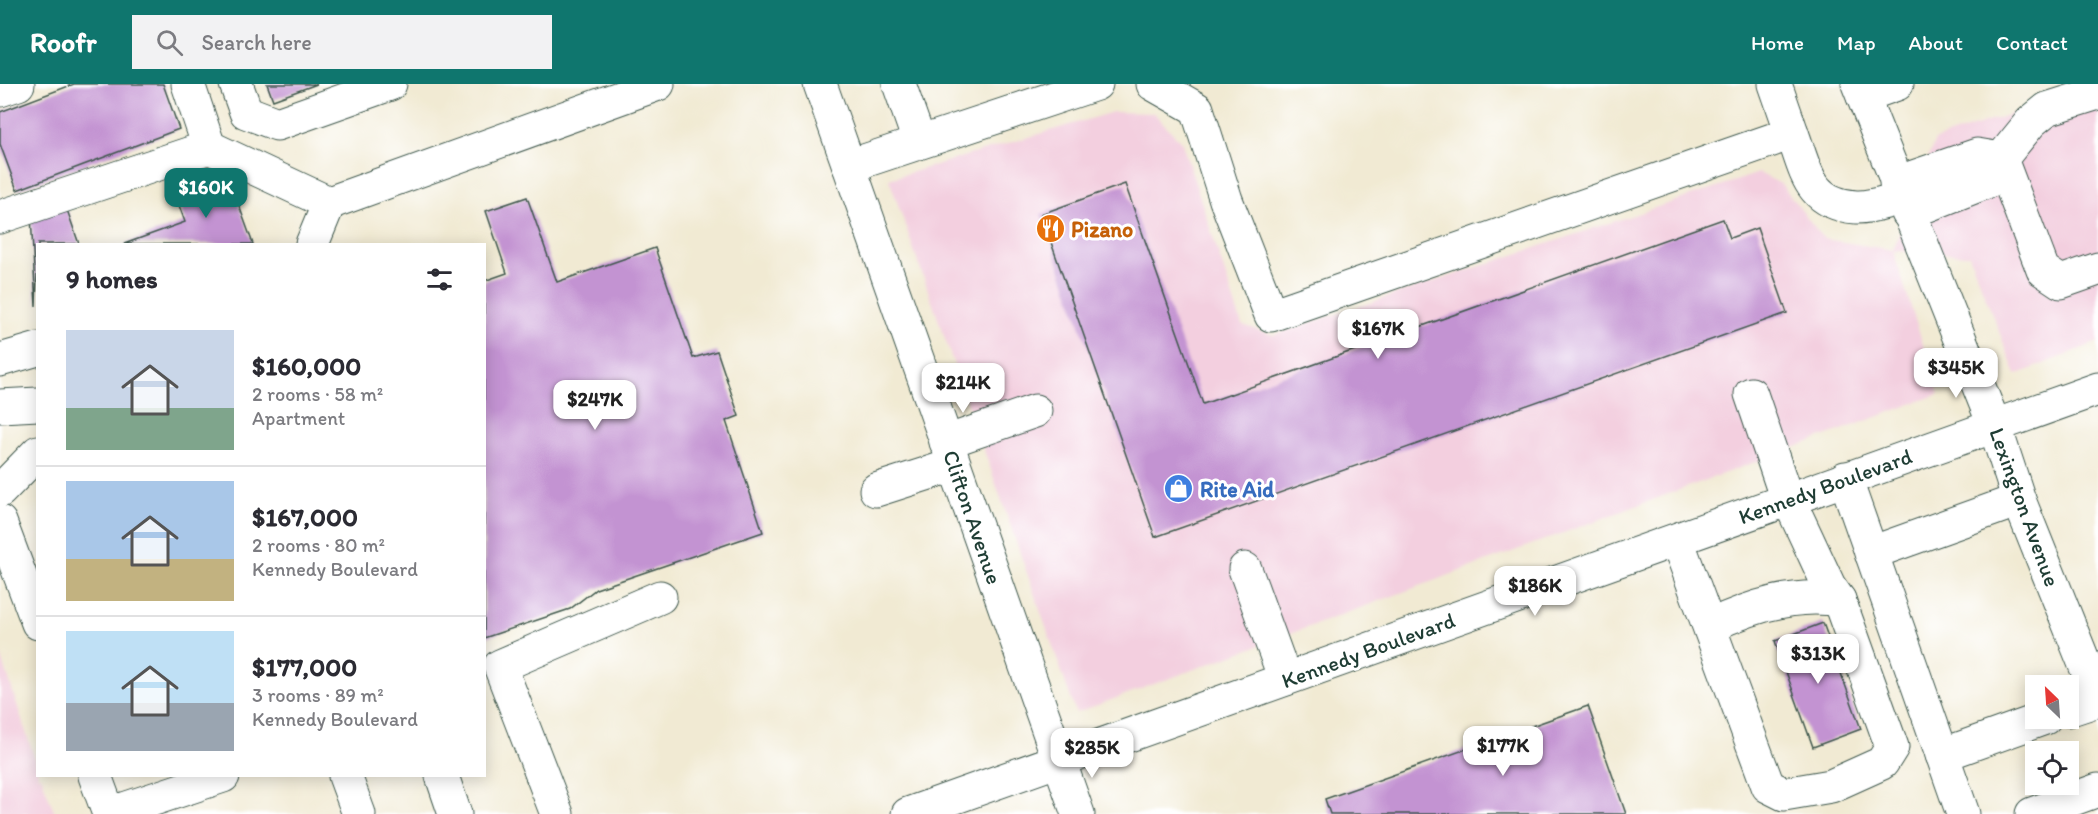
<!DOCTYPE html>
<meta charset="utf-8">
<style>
:root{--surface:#fff;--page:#f2f2f3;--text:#2b2b33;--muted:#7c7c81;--line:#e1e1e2;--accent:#0f766e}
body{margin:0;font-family:Itim,sans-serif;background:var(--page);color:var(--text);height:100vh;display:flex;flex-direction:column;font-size:22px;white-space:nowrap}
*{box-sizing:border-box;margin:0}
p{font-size:20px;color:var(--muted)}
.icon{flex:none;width:33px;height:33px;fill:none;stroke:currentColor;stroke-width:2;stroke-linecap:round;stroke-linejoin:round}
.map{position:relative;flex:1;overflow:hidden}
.sheet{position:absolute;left:36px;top:159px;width:450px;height:534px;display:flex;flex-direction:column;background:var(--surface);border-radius:0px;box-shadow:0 3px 15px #0003}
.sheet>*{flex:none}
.needle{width:39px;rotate:335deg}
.tools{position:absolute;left:2025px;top:591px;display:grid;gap:12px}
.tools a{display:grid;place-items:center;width:54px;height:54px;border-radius:0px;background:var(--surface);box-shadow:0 3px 15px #0003;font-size:30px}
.price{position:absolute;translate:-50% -51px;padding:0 14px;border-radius:12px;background:#fff;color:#222;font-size:20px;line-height:39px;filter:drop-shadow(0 2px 3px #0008)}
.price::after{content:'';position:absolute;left:50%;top:36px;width:18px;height:14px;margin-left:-9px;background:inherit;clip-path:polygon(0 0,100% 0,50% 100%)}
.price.active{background:var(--accent);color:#fff}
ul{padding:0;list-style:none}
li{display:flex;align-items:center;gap:18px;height:150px;padding:0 30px}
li+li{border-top:2px solid var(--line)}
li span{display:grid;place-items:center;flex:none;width:168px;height:120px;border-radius:0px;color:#555}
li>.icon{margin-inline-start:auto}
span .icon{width:72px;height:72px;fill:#fffc;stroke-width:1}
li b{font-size:26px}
h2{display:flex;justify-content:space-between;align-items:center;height:72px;padding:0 30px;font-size:26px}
header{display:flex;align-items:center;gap:36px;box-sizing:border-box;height:84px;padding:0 30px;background:var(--accent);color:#fff}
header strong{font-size:28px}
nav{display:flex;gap:33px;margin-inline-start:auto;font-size:21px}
.search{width:420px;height:54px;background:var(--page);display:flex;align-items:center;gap:15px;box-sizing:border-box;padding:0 21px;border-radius:0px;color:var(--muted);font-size:22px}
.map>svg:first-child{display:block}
</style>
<header>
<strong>Roofr</strong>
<div class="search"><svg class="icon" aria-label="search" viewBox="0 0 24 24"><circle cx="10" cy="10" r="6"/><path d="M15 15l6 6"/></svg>Search here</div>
<nav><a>Home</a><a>Map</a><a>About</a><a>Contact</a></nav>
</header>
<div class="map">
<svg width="2098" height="730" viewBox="0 0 2098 730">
<rect width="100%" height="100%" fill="#fff"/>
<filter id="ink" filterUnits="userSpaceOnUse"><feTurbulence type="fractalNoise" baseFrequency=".0167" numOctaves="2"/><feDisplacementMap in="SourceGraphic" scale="12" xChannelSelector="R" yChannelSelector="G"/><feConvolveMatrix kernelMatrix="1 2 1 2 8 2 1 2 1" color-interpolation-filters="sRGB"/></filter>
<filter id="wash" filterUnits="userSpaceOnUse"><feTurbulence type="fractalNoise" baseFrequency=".008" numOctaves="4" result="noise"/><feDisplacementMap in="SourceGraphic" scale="24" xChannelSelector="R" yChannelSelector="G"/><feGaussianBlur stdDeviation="1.35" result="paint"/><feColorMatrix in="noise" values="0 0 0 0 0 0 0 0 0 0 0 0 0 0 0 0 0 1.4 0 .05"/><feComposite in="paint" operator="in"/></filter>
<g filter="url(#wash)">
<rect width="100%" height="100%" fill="#f1ead3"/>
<g fill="#f3cfdf">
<path d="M2098 0V258L2016 291 1969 171 1893 167 1939 310 1076 629 889 95 1113 28 1154 29 1182 59 1242 241 1274 251 1759 89 1781 100 1824 155 1893 166 1935 56Z"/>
<path d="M0 568 37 682 38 692H41L55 730H0Z"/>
</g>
<g id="blocks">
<g fill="#c393d2">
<path d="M74 0H163L179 45 17 106 0 60V28Z"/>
<path d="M267 0H317L273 16Z"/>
<path d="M229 94 253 160H124L185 138 176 113Z"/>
<path d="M1125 100 1203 320 1723 135 1730 154 1757 144 1787 229 1155 453 1041 130Z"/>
<path d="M527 113 557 198 655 164 693 274 717 267 739 332 726 337 763 448 596 505 570 525 484 554V197L507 189 486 127Z"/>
<path d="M65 120 79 160H38L36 222 31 132Z"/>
<path d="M1823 539 1861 645 1813 663 1775 557Z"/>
<path d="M1588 622 1626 730H1330L1325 715Z"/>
</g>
</g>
</g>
<g filter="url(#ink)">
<use href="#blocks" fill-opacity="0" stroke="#3e574c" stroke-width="1.5"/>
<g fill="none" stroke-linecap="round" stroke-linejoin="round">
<defs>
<g id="minor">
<path d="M188 0 209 63"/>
<path d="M236 0 246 28 277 40 390 0"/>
<path d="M820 0 1078 730"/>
<path d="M899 0 919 57"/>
<path d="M1153 0 1197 25 1226 116 1271 231 1792 49 1775 0"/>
<path d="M1858 0 1995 343 2019 416 2098 613"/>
<path d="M0 6 18 0"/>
<path d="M1863 12 1897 0"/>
<path d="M1792 49C1806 86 1808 120 1856 123 1870 124 1888 117 1902 114"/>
<path d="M2001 75 2043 186 2061 198 2098 185"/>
<path d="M849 82 1096 0"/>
<path d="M1896 99 1977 71 2001 75"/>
<path d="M1908 129 1989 97 2001 75 2031 38 2047 25 2098 9"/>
<path d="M0 133 209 63 329 119"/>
<path d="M312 160 329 119 658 0"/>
<path d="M0 276 38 265"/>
<path d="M0 322 38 320"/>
<path d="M946 358 1035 327"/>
<path d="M1845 394 1963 730"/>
<path d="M876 406 954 381"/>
<path d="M0 407 38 368"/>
<path d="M1677 456 1768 702 1784 710 1831 702 1882 679 1892 663 1839 516 1829 502 1782 401 1751 310"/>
<path d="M1871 469 2019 416"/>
<path d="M1245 485 1285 595"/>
<path d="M1710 542C1750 523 1795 508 1839 516"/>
<path d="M2068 626 2098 616"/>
<path d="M1942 671 2045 634"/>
<path d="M345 692 359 730"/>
<path d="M442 692 455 730"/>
<path d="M109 730 223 692"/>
<path d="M557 730 500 582 660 513"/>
<path d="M908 730 2098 305"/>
</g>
<path id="major" d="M2032 730 2098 706"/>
<g id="highway">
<path d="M0 438 38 539"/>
<path d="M95 692 109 730"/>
</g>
</defs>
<use href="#minor" stroke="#3e574c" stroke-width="35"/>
<use href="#major" stroke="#3e574c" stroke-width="35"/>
<use href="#highway" stroke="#3e574c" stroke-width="35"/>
<use href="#minor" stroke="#fff" stroke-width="33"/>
<use href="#major" stroke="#fff" stroke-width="33"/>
<use href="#highway" stroke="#fff" stroke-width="33"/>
</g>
</g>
<defs>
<symbol id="restaurant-disc" viewBox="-11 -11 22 22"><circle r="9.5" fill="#e8710a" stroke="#fff"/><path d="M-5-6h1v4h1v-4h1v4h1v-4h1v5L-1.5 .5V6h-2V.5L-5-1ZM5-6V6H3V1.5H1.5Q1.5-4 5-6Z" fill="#fff"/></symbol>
<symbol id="shop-disc" viewBox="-11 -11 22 22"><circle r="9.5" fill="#3f7fe0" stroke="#fff"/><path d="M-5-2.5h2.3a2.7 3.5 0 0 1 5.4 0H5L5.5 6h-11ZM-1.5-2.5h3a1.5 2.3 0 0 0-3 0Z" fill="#fff"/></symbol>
</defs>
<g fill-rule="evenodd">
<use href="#restaurant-disc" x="1034" y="128" width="33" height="33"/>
<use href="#shop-disc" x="1162" y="388" width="33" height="33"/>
</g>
<g text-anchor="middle" stroke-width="6" stroke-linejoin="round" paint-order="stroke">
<g font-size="22" font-weight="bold" fill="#c56008" stroke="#fff" text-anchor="start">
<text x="1071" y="153">Pizano</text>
</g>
<g font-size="22" fill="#1f3d34" stroke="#fff">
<text transform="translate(1825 402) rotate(-20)" y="8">Kennedy Boulevard</text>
<text transform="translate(2025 423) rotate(70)" y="8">Lexington Avenue</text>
<text transform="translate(973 433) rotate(71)" y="8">Clifton Avenue</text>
<text transform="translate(1368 566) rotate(-20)" y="8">Kennedy Boulevard</text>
</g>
<g font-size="22" font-weight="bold" fill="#366cbe" stroke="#fff" text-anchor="start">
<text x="1200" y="413">Rite Aid</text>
</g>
</g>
</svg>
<div class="tools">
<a><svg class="needle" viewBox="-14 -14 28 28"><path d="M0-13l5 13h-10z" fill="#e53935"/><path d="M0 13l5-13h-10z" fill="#7c7c81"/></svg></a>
<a><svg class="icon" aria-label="locate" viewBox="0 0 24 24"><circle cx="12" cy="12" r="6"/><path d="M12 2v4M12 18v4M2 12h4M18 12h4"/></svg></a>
</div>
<b class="price active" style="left:206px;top:135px">$160K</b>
<b class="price" style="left:1378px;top:276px">$167K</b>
<b class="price" style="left:1956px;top:315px">$345K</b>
<b class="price" style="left:963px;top:330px">$214K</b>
<b class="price" style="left:595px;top:347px">$247K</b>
<b class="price" style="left:1535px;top:533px">$186K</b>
<b class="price" style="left:1818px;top:601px">$313K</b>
<b class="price" style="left:1503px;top:693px">$177K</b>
<b class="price" style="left:1092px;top:695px">$285K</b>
<section class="sheet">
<h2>9 homes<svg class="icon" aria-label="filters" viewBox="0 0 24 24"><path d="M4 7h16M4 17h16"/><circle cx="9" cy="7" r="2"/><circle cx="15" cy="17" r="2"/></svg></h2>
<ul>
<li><span style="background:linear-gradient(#c9d6e8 65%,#7fa58c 0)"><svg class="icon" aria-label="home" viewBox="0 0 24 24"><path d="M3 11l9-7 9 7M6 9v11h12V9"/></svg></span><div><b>$160,000</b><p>2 rooms · 58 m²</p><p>Apartment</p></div></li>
<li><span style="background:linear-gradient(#a9c7e8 65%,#c2b280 0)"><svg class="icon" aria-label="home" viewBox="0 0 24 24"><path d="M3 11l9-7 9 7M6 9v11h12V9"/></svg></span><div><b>$167,000</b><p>2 rooms · 80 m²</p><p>Kennedy Boulevard</p></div></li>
<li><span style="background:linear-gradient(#bfe0f5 60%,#9aa5b1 0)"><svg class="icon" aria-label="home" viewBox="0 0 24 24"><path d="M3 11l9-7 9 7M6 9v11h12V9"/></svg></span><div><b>$177,000</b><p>3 rooms · 89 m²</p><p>Kennedy Boulevard</p></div></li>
</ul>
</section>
</div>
